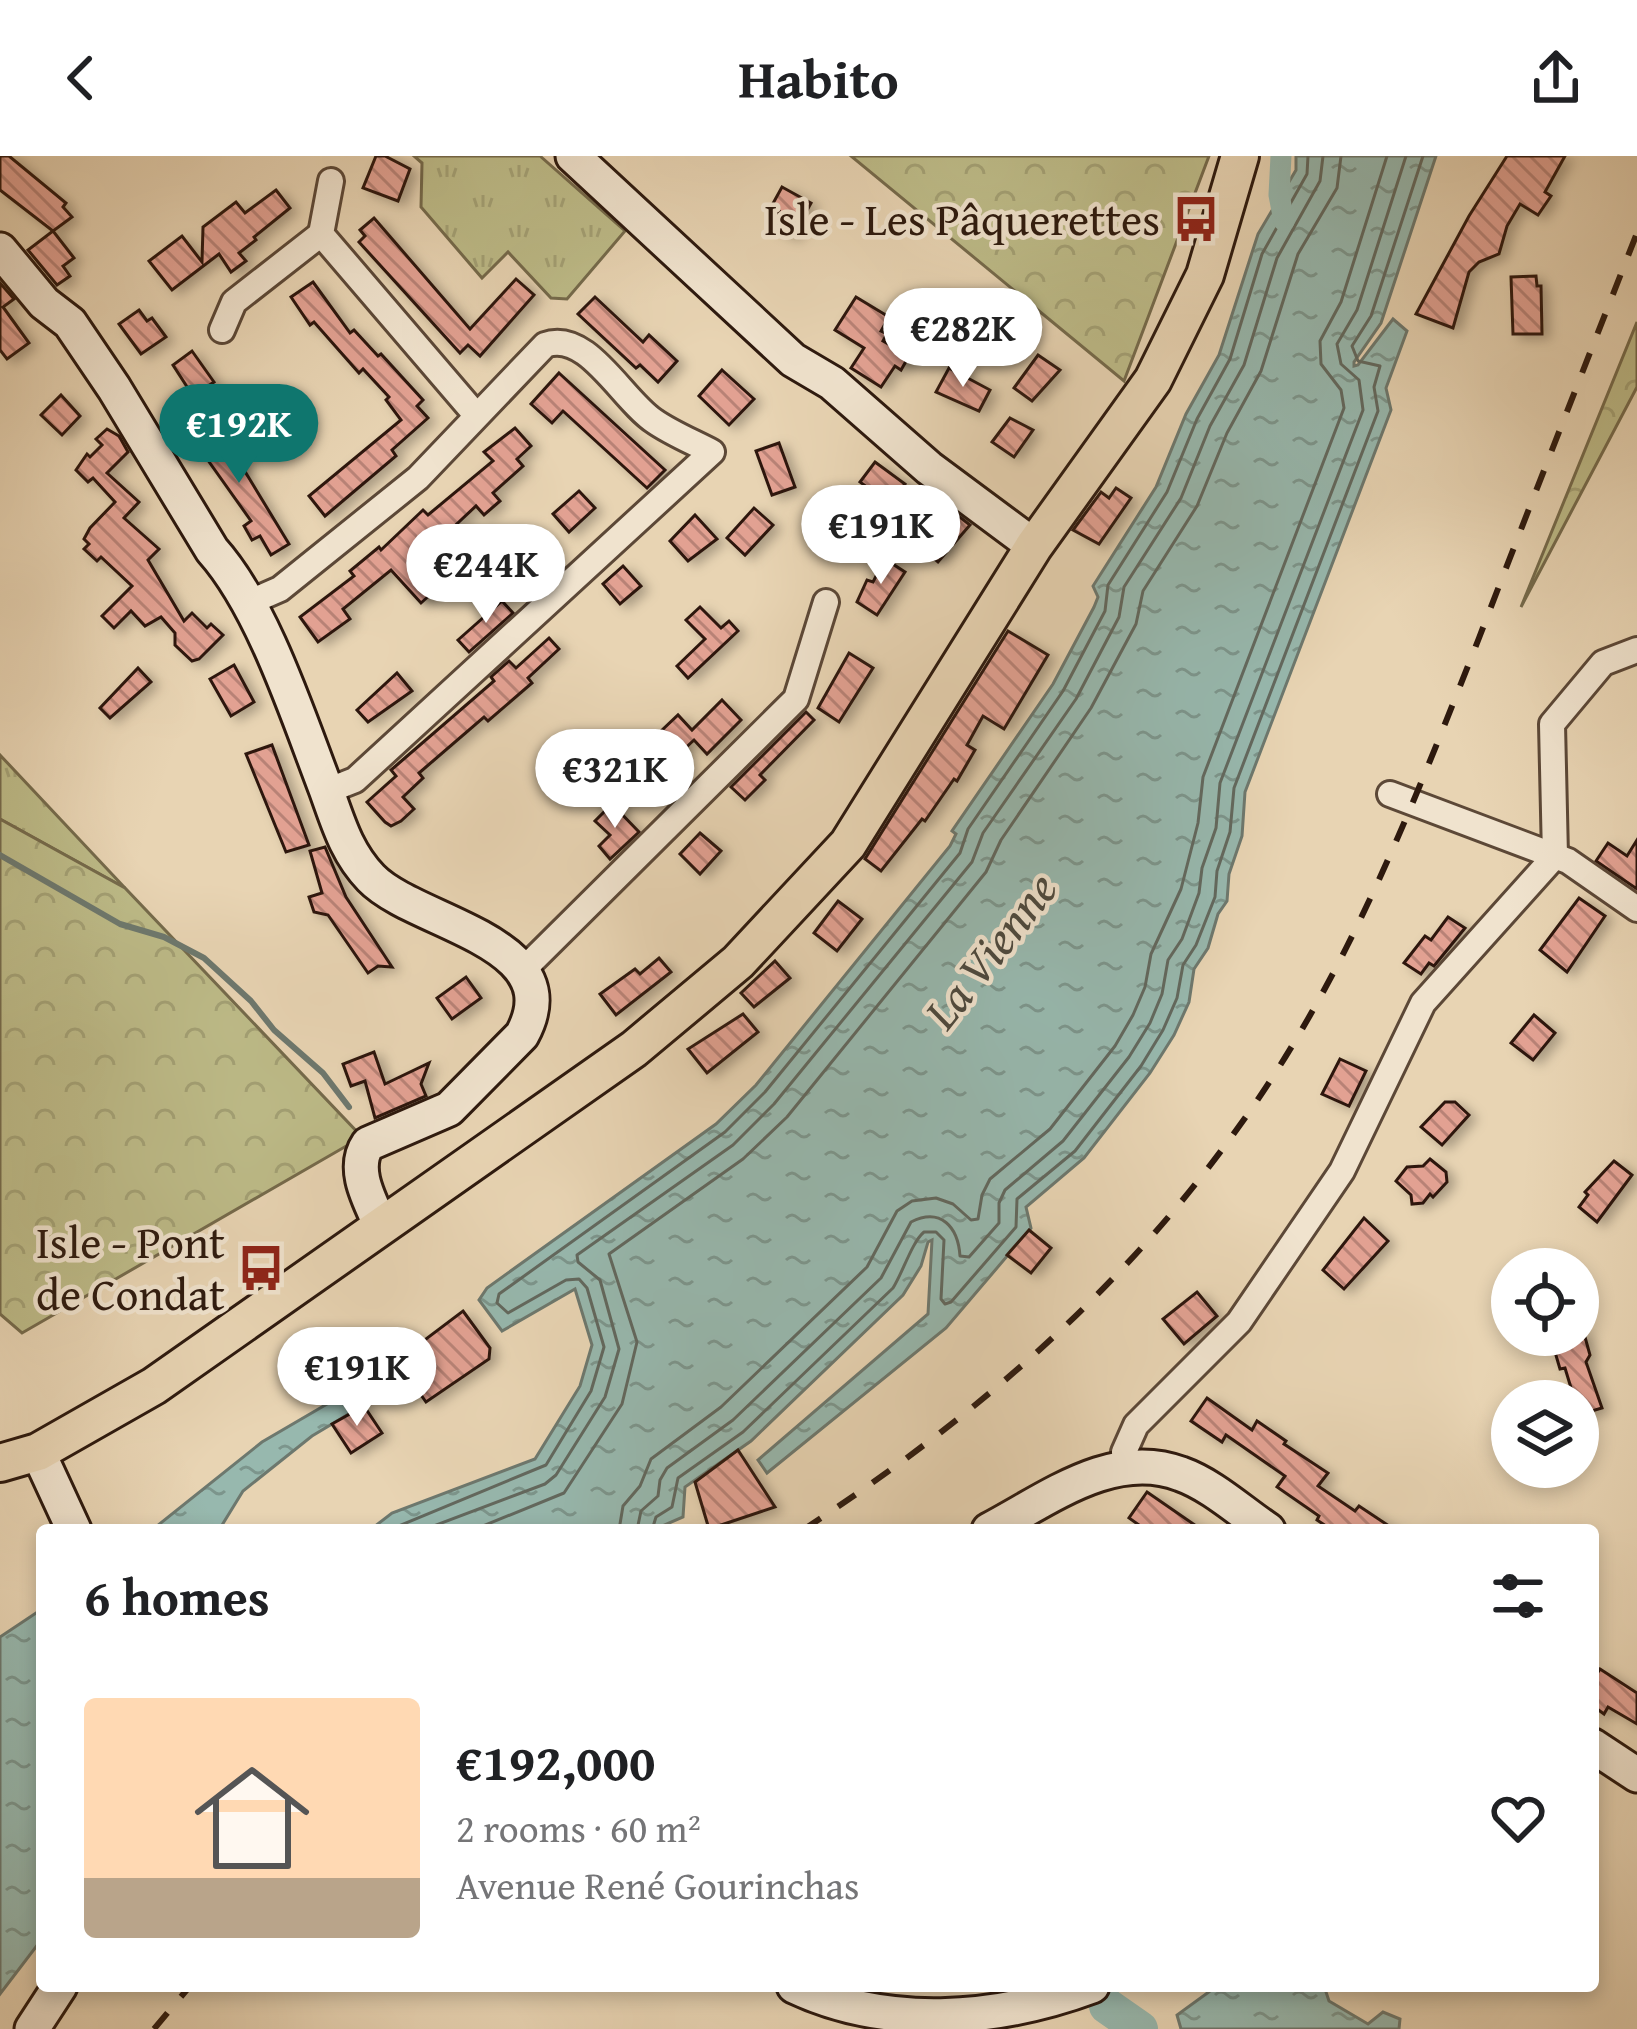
<!DOCTYPE html>
<meta charset="utf-8">
<style>
:root{--surface:#fff;--page:#f6f6f6;--text:#202124;--muted:#757577;--line:#e0e0e0;--accent:#0f766e}
body{margin:0;font-family:"Gentium Book Plus",serif;background:var(--page);color:var(--text);height:100vh;display:flex;flex-direction:column;font-size:45px;white-space:nowrap}
*{box-sizing:border-box;margin:0}
p{font-size:39px;color:var(--muted)}
.icon{flex:none;width:66px;height:66px;fill:none;stroke:currentColor;stroke-width:2;stroke-linecap:round;stroke-linejoin:round}
.map{position:relative;flex:1;overflow:hidden}
.panel{position:absolute;left:36px;top:1368px;width:1563px;height:468px;display:flex;flex-direction:column;background:var(--surface);border-radius:12px;box-shadow:0 6px 18px #0003}
.panel>*{flex:none}
.buttons{position:absolute;left:1491px;top:1092px;display:grid;gap:24px}
.buttons a{display:grid;place-items:center;width:108px;height:108px;border-radius:50%;background:var(--surface);box-shadow:0 6px 18px #0003;font-size:60px}
.price{position:absolute;translate:-50% -102px;padding:0 27px;border-radius:42px;background:#fff;color:#222;font-size:39px;line-height:78px;filter:drop-shadow(0 3px 6px #0008)}
.price::after{content:'';position:absolute;left:50%;top:72px;width:36px;height:27px;margin-left:-18px;background:inherit;clip-path:polygon(0 0,100% 0,50% 100%)}
.price.selected{background:var(--accent);color:#fff}
ul{padding:0;list-style:none}
li{display:flex;align-items:center;gap:36px;height:300px;padding:0 48px}
li+li{border-top:3px solid var(--line)}
li span{display:grid;place-items:center;flex:none;width:336px;height:240px;border-radius:12px;color:#555}
li>.icon{margin-inline-start:auto}
span .icon{width:144px;height:144px;fill:#fffc;stroke-width:1}
li b{font-size:51px}
h2{display:flex;justify-content:space-between;align-items:center;height:144px;padding:0 48px;font-size:51px}
header{display:flex;justify-content:space-between;align-items:center;height:156px;padding:0 48px;background:var(--surface);font-size:54px;font-weight:800}
.map>svg:first-child{display:block}
</style>
<header><svg class="icon" aria-label="back" viewBox="0 0 24 24"><path d="M15 5l-7 7 7 7"/></svg>Habito<svg class="icon" aria-label="share" viewBox="0 0 24 24"><path d="M12 15V3M7 8l5-5 5 5M5 13v7h14v-7"/></svg></header>
<div class="map">
<svg width="1637" height="1873" viewBox="0 0 1637 1873">
<defs>
<pattern id="grass-tufts" width="24" height="20" patternUnits="userSpaceOnUse" patternTransform="scale(3)"><rect width="24" height="20" fill="#bdbb88"/><path d="M3 7l-1-3M5 7V3M7 7l1-3M15 17l-1-3M17 17v-4M19 17l1-3" fill="none" stroke="#a3a074"/></pattern>
<pattern id="forest-crowns" width="20" height="18" patternUnits="userSpaceOnUse" patternTransform="scale(3)"><rect width="20" height="18" fill="#bdbb88"/><path d="M2 6a3 3 0 1 1 6 0M12 15a3 3 0 1 1 6 0" fill="none" stroke="#a3a074"/></pattern>
<pattern id="water-ripples" width="26" height="14" patternUnits="userSpaceOnUse" patternTransform="scale(3)"><rect width="26" height="14" fill="#97b8ae"/><path d="M2 4q2-2 4 0t4 0M15 11q2-2 4 0t4 0" fill="none" stroke="#7c958c"/></pattern>
<pattern id="building-back-hatch" width="6" height="6" patternUnits="userSpaceOnUse" patternTransform="scale(3)"><rect width="6" height="6" fill="#e2a192"/><path d="M-1 5l2 2M0 0l6 6M5-1l2 2" fill="none" stroke="#b88276"/></pattern>
<filter id="shadow"><feDropShadow dx="7" dy="4" stdDeviation="6" flood-color="#0004"/></filter>
</defs>
<rect width="100%" height="100%" fill="#e8d4b3"/>
<filter id="stains"><feTurbulence type="fractalNoise" baseFrequency=".00167" numOctaves="4"/><feColorMatrix values="0 0 0 0 .2 0 0 0 0 .09 0 0 0 0 .02 0 0 0 .5 -.17"/></filter>
<radialGradient id="worn" r=".72"><stop offset=".6" stop-color="#630" stop-opacity="0"/><stop offset="1" stop-color="#630" stop-opacity=".3"/></radialGradient>
<g fill="url(#grass-tufts)" stroke="#756a4b" stroke-width="3">
<path d="M414 0H540L625 75 567 143 551 142 508 96 482 122 421 51 422 7Z"/>
<path d="M0 599 125 732 0 663Z"/>
</g>
<g fill="url(#forest-crowns)" stroke="#756a4b" stroke-width="3">
<path d="M851 0H1209L1124 225Z"/>
<path d="M1637 166V231L1521 451Z"/>
<path d="M0 663 125 732 362 981 22 1177 0 1158Z"/>
</g>
<g fill="url(#water-ripples)" stroke="#6d786e" stroke-width="3">
<path d="M1296 0H1436L1381 167 1354 206V210L1358 209 1393 163 1407 175 1386 232 1391 254 1245 636 1242 680 1229 718 1227 745 1218 758 1208 792 1194 813 1189 846 1174 879 1150 917 1084 1002 1026 1051 1031 1072 946 1172 767 1317 758 1304 928 1158 932 1084 928 1086 921 1110 903 1139 751 1285 685 1331 683 1361 653 1374H370L392 1357 535 1303 580 1230 592 1189 575 1133 502 1175 479 1144 487 1132 716 968 756 929 950 690 956 678 952 675 1053 528 1094 451 1098 441 1093 430 1156 331 1186 258 1219 199 1258 78 1296 14Z"/>
<path d="M399 1206 409 1222 312 1280 243 1335 219 1374H152L262 1286Z"/>
<path d="M42 1453V1783L0 1838V1481Z"/>
<path d="M1217 1830H1324L1329 1845 1368 1868 1383 1856 1400 1863 1399 1873H1181L1177 1859Z"/>
</g>
<g fill="none" stroke-linecap="round" stroke-linejoin="round">
<g stroke="#62685e" stroke-width="3">
<path d="M389 1374 546 1309 591 1235 604 1191 587 1132 579 1123 566 1124 508 1157 497 1147 499 1138 725 976 765 936 960 697 968 673 1063 535 1105 455 1108 429 1167 336 1197 263 1230 203 1262 98 1307 18 1308 0"/>
<path d="M423 1374 545 1328 556 1319 605 1241 619 1193 600 1124 578 1106 577 1099 733 989 774 948 972 706 983 677 1076 543 1119 461 1124 431 1181 342 1210 270 1244 209 1277 102 1320 25 1323 0"/>
<path d="M473 1374 564 1337 622 1248 637 1186 609 1098 743 1003 787 961 986 716 1001 684 1091 552 1136 468 1143 435 1197 350 1227 277 1261 215 1298 98 1337 32 1341 0"/>
<path d="M619 1374 623 1350 640 1330 651 1303 721 1251 867 1111 897 1055 912 1045 936 1042 953 1048 971 1064 978 1063 982 1039 990 1023 1050 973 1115 890 1133 859 1145 831 1151 798 1181 733 1198 667 1203 621 1344 252 1341 234 1321 208 1320 185 1341 146 1387 0"/>
<path d="M637 1374 641 1355 658 1340 660 1324 667 1312 733 1264 881 1122 911 1066C941 1051 958 1071 960 1100L969 1101 999 1067V1047L1005 1034 1063 985 1129 901 1150 867 1162 838 1168 804 1182 783 1199 737 1202 712 1216 672 1220 627 1363 254 1359 224 1341 208 1337 188 1357 154 1406 0"/>
<path d="M652 1374 656 1361 672 1351 678 1322 743 1276 893 1132C903 1116 912 1086 924 1076H936L944 1084 941 1143 945 1148 951 1146 1016 1071 1017 1043 1075 995 1141 910 1163 874 1177 842 1183 809 1196 789 1215 741 1217 715 1230 676 1234 632 1378 255 1374 231 1380 210 1358 205 1352 190 1371 160 1423 0"/>
</g>
<path stroke="#6d786e" stroke-width="6" d="M0 699 120 768 164 781 204 802 251 845 274 874 323 917 349 951"/>
<path stroke="#97b8ae" stroke-width="21" d="M1281 0 1279 39 1284 65"/>
<path stroke="#97b8ae" stroke-width="36" d="M1107 1850 1140 1873"/>
</g>
<g fill="url(#building-back-hatch)" stroke="#2d190e" stroke-width="3" filter="url(#shadow)">
<path d="M0 0H9L66 47 63 51 72 61 53 75 74 102 63 110 70 120 57 129 28 94 53 75 0 34Z"/>
<path d="M376 0H385L410 13 398 45 363 32Z"/>
<path d="M1507 0H1565L1545 36 1551 40 1538 59 1520 48 1507 70 1499 98 1479 106 1469 116 1453 172 1416 158 1469 60Z"/>
<path d="M782 31 811 47 793 80 771 69 779 55 771 51Z"/>
<path d="M276 34 290 52 254 81 256 84 239 97 246 105 231 116 219 98 172 134 149 105 182 80 202 106 203 71 236 46 245 57Z"/>
<path d="M374 62 470 173 516 123 534 139 480 200 468 189 460 197 359 86 365 80 360 74Z"/>
<path d="M1536 120 1537 130H1541L1542 178H1513L1511 121Z"/>
<path d="M313 126 350 177 354 174 378 200 381 198 423 244 417 250 428 262 392 294 396 300 325 360 309 340 401 264 386 244 389 241 363 213 359 217 314 166 310 169 291 141Z"/>
<path d="M0 127 14 143 3 151 29 187 7 203 0 194Z"/>
<path d="M595 141 643 186 649 179 677 205 658 226 640 209 636 212 578 158Z"/>
<path d="M856 141 889 161 881 175 887 178 883 185 909 200 901 214 895 210 881 231 851 212 864 192 835 174Z"/>
<path d="M139 154 147 165 152 162 166 181 141 198 119 168Z"/>
<path d="M192 195 214 226 193 240 173 209Z"/>
<path d="M1038 199 1060 214 1032 245 1014 232Z"/>
<path d="M949 212 990 234 979 255 936 236Z"/>
<path d="M722 214 754 243 729 269 699 240Z"/>
<path d="M559 217 665 314 647 332 563 255 552 267 531 248Z"/>
<path d="M61 239 80 260 62 279 41 259Z"/>
<path d="M207 255 218 274 214 276 233 308 238 304 289 388 271 399 260 380 252 384 244 370 251 365 195 286 200 283 189 265Z"/>
<path d="M1010 262 1033 274 1014 301 992 286Z"/>
<path d="M515 272 531 290 517 303 523 310 493 337 500 345 484 359 476 350 410 412 432 437 421 447 391 414 343 453 350 463 318 486 300 461 354 420 350 415 379 391 381 394 423 354 428 359 493 305 484 296Z"/>
<path d="M107 273 119 280 128 296 107 317 139 346 124 362 159 393 148 404 184 465 192 457 207 472 211 468 223 479 199 503 192 505 175 489V477L161 461 145 470 131 455 114 472 102 460 132 430 101 401 97 405 84 393 89 388 84 383 90 372 115 346 93 322 88 326 76 314 87 298 90 301 102 289 96 283Z"/>
<path d="M779 287 795 331 772 339 756 295Z"/>
<path d="M875 306 905 328 890 348 860 326Z"/>
<path d="M1116 332 1131 342 1099 388 1073 374 1101 336 1109 342Z"/>
<path d="M579 335 595 352 569 376 553 358Z"/>
<path d="M947 351 970 369 938 406 917 388Z"/>
<path d="M754 352 773 369 745 399 727 382Z"/>
<path d="M695 359 717 383 688 405 670 385Z"/>
<path d="M529 384 541 398 503 432 489 416Z"/>
<path d="M885 403 905 416 877 459 857 446 867 424 873 426Z"/>
<path d="M623 410 641 430 620 448 603 428Z"/>
<path d="M502 445 513 457 469 496 458 484Z"/>
<path d="M700 451 721 472 729 465 738 475 688 522 677 510 705 483 686 464Z"/>
<path d="M1008 475 1048 499 1004 573 983 560 967 589 975 594 957 625 954 623 925 665 922 663 881 715 865 703Z"/>
<path d="M549 482 559 493 528 522 532 527 488 565 484 561 419 617 423 622 403 641 414 653 401 665 391 670 385 666 367 646 396 620 391 614 494 525 491 521 509 505 516 512Z"/>
<path d="M849 497 873 512 839 566 818 552Z"/>
<path d="M234 509 254 546 231 560 210 523Z"/>
<path d="M138 512 151 526 110 562 100 552Z"/>
<path d="M397 517 412 535 368 566 357 554Z"/>
<path d="M722 544 741 564 707 598 694 584 680 597 660 576 678 559 692 574Z"/>
<path d="M806 556 814 564 760 619 765 624 745 644 731 631Z"/>
<path d="M272 589 309 689 286 696 246 598Z"/>
<path d="M627 603 645 622 622 643 604 624Z"/>
<path d="M612 648 639 676 610 703 599 690 610 679 595 665Z"/>
<path d="M700 677 721 695 700 718 680 698Z"/>
<path d="M1637 684V733L1596 705 1608 687 1627 700Z"/>
<path d="M325 691 346 741 392 811 378 810 368 817 328 759 314 756 309 741 322 737 310 695Z"/>
<path d="M1579 742 1605 760 1567 816 1540 794Z"/>
<path d="M838 745 862 763 837 795 814 777Z"/>
<path d="M1448 761 1465 772 1434 810 1429 807 1421 818 1404 807 1425 780 1431 784Z"/>
<path d="M659 802 671 816 616 859 600 838 635 813 640 818Z"/>
<path d="M775 805 790 822 754 851 741 837Z"/>
<path d="M466 821 481 842 452 863 437 842Z"/>
<path d="M743 858 758 876 707 917 688 893Z"/>
<path d="M1534 859 1555 877 1533 904 1511 887Z"/>
<path d="M374 896 385 928 429 907 421 928 426 940 375 962 365 925 351 930 343 908Z"/>
<path d="M1340 903 1366 915 1349 950 1322 938Z"/>
<path d="M1445 946H1455L1469 959 1442 989 1421 971Z"/>
<path d="M1430 1003 1446 1016 1447 1026 1433 1041 1430 1038 1423 1047 1412 1048 1411 1039 1396 1025 1407 1011 1423 1010Z"/>
<path d="M1614 1005 1632 1019 1597 1066 1579 1051 1588 1039 1585 1036Z"/>
<path d="M1364 1062 1388 1085 1344 1133 1323 1114Z"/>
<path d="M1029 1074 1051 1092 1031 1117 1007 1099Z"/>
<path d="M1197 1136 1217 1160 1184 1188 1163 1163Z"/>
<path d="M463 1155 490 1192 489 1203 426 1246 409 1222 423 1213 410 1195Z"/>
<path d="M1583 1174 1590 1199 1586 1206 1602 1252 1578 1259V1245H1575L1565 1212 1560 1213 1550 1179H1578Z"/>
<path d="M1207 1242 1252 1274 1257 1265 1286 1285 1284 1288 1328 1317 1318 1330 1355 1355 1359 1350 1395 1374H1332L1317 1364 1319 1360 1277 1331 1285 1320 1226 1279 1222 1286 1191 1265Z"/>
<path d="M364 1250 382 1277 351 1297 332 1268Z"/>
<path d="M738 1294 775 1351 709 1373 695 1326Z"/>
<path d="M1147 1336 1202 1374H1146L1129 1362Z"/>
<path d="M1600 1513 1637 1537V1568L1608 1551 1604 1558 1593 1550V1524Z"/>
</g>
<g fill="none" stroke-linecap="round" stroke-linejoin="round">
<defs>
<g id="street">
<path d="M331 25 321 78 476 259"/>
<path d="M222 174 234 146 321 78"/>
<path d="M248 447 280 433 418 322 545 189C587 173 622 244 654 265 671 277 693 286 712 296L355 624 327 635"/>
<path d="M1390 638 1568 705 1637 753"/>
<path d="M523 814 796 543 826 446"/>
<path d="M1125 1309 1124 1296 1136 1269 1239 1166 1342 1015 1423 847 1555 700 1552 568 1603 507 1637 494"/>
</g>
<g id="secondary">
<path d="M573 0 793 204 832 227 929 312 1034 390"/>
<path d="M0 94 44 147 70 167 114 232 212 394C263 451 298 560 326 633 338 666 346 696 371 722 415 768 573 785 522 879L449 953 368 988C351 1013 370 1045 381 1070"/>
<path d="M38 1296 74 1374"/>
<path d="M989 1374C1048 1343 1113 1292 1181 1318 1212 1329 1241 1356 1268 1374"/>
<path d="M1593 1590 1637 1619"/>
<path d="M794 1830C885 1873 995 1866 1092 1830"/>
<path d="M32 1873 60 1830"/>
</g>
<path id="primary" d="M0 1307 38 1296 154 1230 634 893 738 806 848 688 1034 390 1153 224 1205 119 1240 0"/>
</defs>
<use href="#street" stroke="#5c4837" stroke-width="30"/>
<use href="#secondary" stroke="#2d190e" stroke-width="39"/>
<use href="#primary" stroke="#2d190e" stroke-width="42"/>
<use href="#street" stroke="#f0e3ce" stroke-width="24"/>
<use href="#secondary" stroke="#f0e3ce" stroke-width="33"/>
<use href="#primary" stroke="#e8d4b3" stroke-width="36"/>
<g stroke="#2d190e" stroke-width="6" stroke-dasharray="21 21" stroke-linecap="butt">
<path d="M803 1374C978 1259 1123 1135 1245 962 1349 815 1413 649 1479 482 1531 347 1584 212 1637 77"/>
<path d="M154 1873 190 1830"/>
</g>
</g>
<defs>
<symbol id="bus-bare" viewBox="-9 -9 18 18"><path d="M-5-6H5V4H4V6H2V4H-2V6H-4V4H-5ZM-3.5-4V0h7V-4ZM-3.5 1.2v1.5H-2V1.2ZM2 1.2v1.5H3.5V1.2Z" fill="#8f2418" stroke="#f0e3ce" stroke-width="2.5" paint-order="stroke"/></symbol>
</defs>
<g fill-rule="evenodd">
<use href="#bus-bare" x="1163" y="30" width="66" height="66"/>
<use href="#bus-bare" x="228" y="1079" width="66" height="66"/>
</g>
<g text-anchor="middle" stroke-width="9" stroke-linejoin="round" paint-order="stroke">
<g font-size="45" fill="#2d190e" stroke="#f0e3ce" text-anchor="end">
<text x="1160" y="79">Isle - Les Pâquerettes</text>
<text x="225" y="1102">Isle - Pont<tspan x="225" dy="52">de Condat</tspan></text>
</g>
<g font-size="48" font-style="italic" fill="#4d493e" stroke="#f0e3ce">
<text transform="translate(990 794) rotate(-52)" y="17">La Vienne</text>
</g>
</g>
<rect width="100%" height="100%" filter="url(#stains)"/>
<rect width="100%" height="100%" fill="url(#worn)"/>
</svg>
<div class="buttons">
<a><svg class="icon" aria-label="locate" viewBox="0 0 24 24"><circle cx="12" cy="12" r="6"/><path d="M12 2v4M12 18v4M2 12h4M18 12h4"/></svg></a>
<a><svg class="icon" aria-label="layers" viewBox="0 0 24 24"><path d="M12 4l9 5-9 5-9-5zM3 14l9 5 9-5"/></svg></a>
</div>
<b class="price" style="left:963px;top:234px">€282K</b>
<b class="price selected" style="left:239px;top:330px">€192K</b>
<b class="price" style="left:881px;top:431px">€191K</b>
<b class="price" style="left:486px;top:470px">€244K</b>
<b class="price" style="left:615px;top:675px">€321K</b>
<b class="price" style="left:357px;top:1273px">€191K</b>
<section class="panel">
<h2>6 homes<svg class="icon" aria-label="filters" viewBox="0 0 24 24"><path d="M4 7h16M4 17h16"/><circle cx="9" cy="7" r="2"/><circle cx="15" cy="17" r="2"/></svg></h2>
<ul>
<li><span style="background:linear-gradient(#ffd9b3 75%,#b9a48a 0)"><svg class="icon" aria-label="home" viewBox="0 0 24 24"><path d="M3 11l9-7 9 7M6 9v11h12V9"/></svg></span><div><b>€192,000</b><p>2 rooms · 60 m²</p><p>Avenue René Gourinchas</p></div><svg class="icon" aria-label="heart" viewBox="0 0 24 24"><path d="M12 20l-8-8c-3-5 5-10 8-4 3-6 11-1 8 4z"/></svg></li>
</ul>
</section>
</div>
